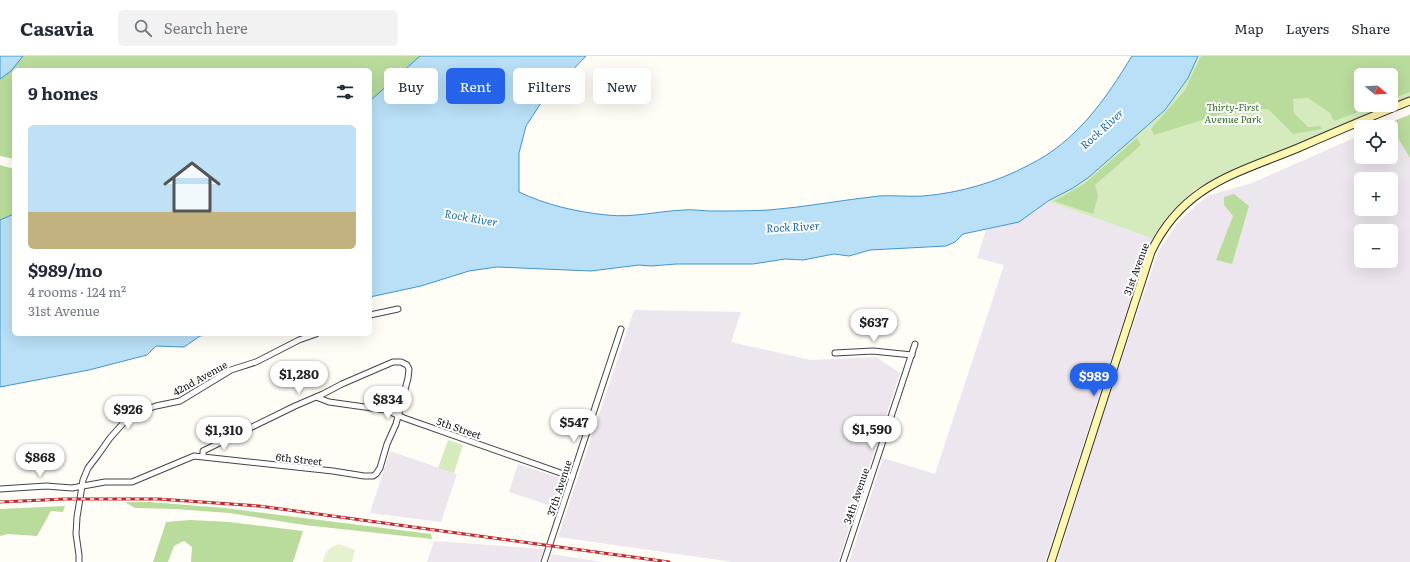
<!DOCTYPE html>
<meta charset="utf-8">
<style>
:root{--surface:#fff;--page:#f2f2f3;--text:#1f2937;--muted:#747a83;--line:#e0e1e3;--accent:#2563eb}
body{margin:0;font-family:Literata,serif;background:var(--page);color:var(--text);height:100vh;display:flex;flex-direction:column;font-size:15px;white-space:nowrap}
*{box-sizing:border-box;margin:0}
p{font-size:13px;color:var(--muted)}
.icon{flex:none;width:22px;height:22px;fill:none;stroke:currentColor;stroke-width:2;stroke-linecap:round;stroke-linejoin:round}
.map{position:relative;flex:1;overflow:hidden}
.drawer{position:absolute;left:12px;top:12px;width:360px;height:268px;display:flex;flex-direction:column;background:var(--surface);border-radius:6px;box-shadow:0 4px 16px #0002}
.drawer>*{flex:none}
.guide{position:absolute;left:384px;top:12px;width:380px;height:36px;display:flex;gap:8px}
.needle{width:26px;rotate:108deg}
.controls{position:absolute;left:1354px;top:12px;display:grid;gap:8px}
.controls a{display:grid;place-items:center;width:44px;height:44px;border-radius:6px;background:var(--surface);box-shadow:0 4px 16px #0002;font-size:20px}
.price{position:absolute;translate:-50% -34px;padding:0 9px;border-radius:14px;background:#fff;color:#222;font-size:13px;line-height:26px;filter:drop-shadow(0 1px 2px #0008)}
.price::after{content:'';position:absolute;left:50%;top:24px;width:12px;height:9px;margin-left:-6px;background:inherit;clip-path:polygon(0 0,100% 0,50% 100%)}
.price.active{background:var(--accent);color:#fff}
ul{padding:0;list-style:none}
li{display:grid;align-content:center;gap:8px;height:212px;padding:0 16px}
li span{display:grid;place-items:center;height:124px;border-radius:6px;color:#555}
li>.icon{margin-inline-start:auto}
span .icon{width:72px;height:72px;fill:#fffc;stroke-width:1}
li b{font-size:17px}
h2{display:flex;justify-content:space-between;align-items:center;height:48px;padding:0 16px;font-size:17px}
.pill{padding:0 14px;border-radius:6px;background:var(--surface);box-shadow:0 4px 16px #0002;font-size:14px;line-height:36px}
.pill.active{background:var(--accent);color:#fff}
header{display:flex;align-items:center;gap:24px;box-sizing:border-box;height:56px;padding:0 20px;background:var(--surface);border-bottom:1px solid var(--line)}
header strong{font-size:19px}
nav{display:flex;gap:22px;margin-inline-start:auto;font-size:14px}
.search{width:280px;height:36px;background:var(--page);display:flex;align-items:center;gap:10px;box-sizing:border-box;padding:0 14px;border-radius:6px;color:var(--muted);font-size:15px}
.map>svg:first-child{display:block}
</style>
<header>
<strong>Casavia</strong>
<div class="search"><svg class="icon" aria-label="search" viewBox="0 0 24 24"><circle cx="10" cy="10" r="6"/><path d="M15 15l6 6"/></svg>Search here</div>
<nav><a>Map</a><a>Layers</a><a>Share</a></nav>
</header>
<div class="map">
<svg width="1410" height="506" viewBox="0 0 1410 506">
<rect width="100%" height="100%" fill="#fffdf5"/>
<g fill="#eee6ef" fill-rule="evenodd">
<path d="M1410 58V506H1057L1097 376 1158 196 1177 167 1207 140 1252 127 1361 79V101H1391V71H1380ZM1361 123H1391V153H1361ZM1361 175H1391V205H1361Z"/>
<path d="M1048 145 1153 183 1143 205 1045 506H849L883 402 935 418 1004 209 977 202 986 174 1019 166Z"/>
<path d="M634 254 741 256 731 286 811 304 876 301 900 317 838 506H733L558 481Z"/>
<path d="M390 395 457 418 441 466 370 457Z"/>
<path d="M518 408 566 424 557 452 509 436Z"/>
<path d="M434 485 544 493 539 506H427Z"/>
<path d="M551 498 602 506H549Z"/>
</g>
<g fill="#d5ebbd" fill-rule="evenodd">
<path d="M1198 0H1410V41L1196 133 1168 160 1153 183 1048 145 1073 132 1089 121 1165 54 1188 22ZM1361 19H1391V49H1361Z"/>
<path d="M448 384 463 389 454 417 438 412Z"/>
</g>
<g fill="#b9dc9c">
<path d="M23 0H420L370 45V14H14V103L0 100V23L11 15Z"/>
<path d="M1201 0H1410V36L1391 43V19H1361V49H1377L1334 65 1330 57 1308 42 1293 43 1294 57 1308 71 1320 70 1322 73 1293 78 1268 53 1228 56 1154 79 1151 73 1185 34Z"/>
<path d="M1410 59V102L1395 77 1391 79V71H1378Z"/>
<path d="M1137 82 1141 89 1095 129 1098 140 1093 158 1054 145 1084 128Z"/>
<path d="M0 109 14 113V158L0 164Z"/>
<path d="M1234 138 1249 150 1232 208 1216 204 1233 160 1224 149V141Z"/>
<path d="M125 446H149L225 452 431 478 432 483 304 469 229 457 175 453 135 452Z"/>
<path d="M65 450 63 456 51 455 37 480 8 478 0 480V453Z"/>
<path d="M190 464 229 466 303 475 293 506H191L192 491 184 485 174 490 168 506H153L166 466Z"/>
</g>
<path fill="#e6f2cf" d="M339 488 355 494 352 506H323C324 495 330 491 339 488Z"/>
<g fill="#b9e0f7" stroke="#3f96cf">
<path d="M0 0H23L11 15 0 23Z"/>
<path d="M420 0H586L541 47 526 70 519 97V136C546 149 577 156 607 159 633 162 658 155 684 154 693 153 702 155 711 155 730 155 750 155 769 154 806 151 842 144 879 140 894 139 908 141 923 140 960 137 997 126 1029 109 1077 85 1105 44 1132 0H1198L1188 22 1165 54 1089 121 1073 132 1048 145 1019 166 963 178 955 186 946 190 870 194 849 200 834 198 803 204 785 203 753 208H676L651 210 639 209 591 215 497 211 469 215 421 230 370 241V45Z"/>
<path d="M14 158V278H213L200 280 184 291 156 290 147 299 89 314 0 331V164Z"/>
</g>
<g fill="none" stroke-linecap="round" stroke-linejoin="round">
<defs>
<g id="street">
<path d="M370 259 398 253"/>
<path d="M835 297 873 295 912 299"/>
<path d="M316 341 329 346 386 354 404 362 572 421"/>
<path d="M0 433 46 430 72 432 105 426H132L194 400 333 415 364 420H373L376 418 380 412 387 388 396 368 408 322 409 313 407 309 401 306H393L342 328 323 338 295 350 203 395V400"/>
<path d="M79 506V499L76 478 77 461 83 424 88 412 98 399 110 382 126 364 138 356 156 350 180 345 231 314 256 306 299 284 316 278"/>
<path d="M544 506 621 273"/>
<path d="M843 506 915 288"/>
</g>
<path id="secondary" d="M1051 506 1151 196C1183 129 1235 118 1298 92 1335 76 1372 60 1410 45"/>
</defs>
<use href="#street" stroke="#444" stroke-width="7"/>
<use href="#secondary" stroke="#333" stroke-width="9"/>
<use href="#street" stroke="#fff" stroke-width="5"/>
<use href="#secondary" stroke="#fff6b0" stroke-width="7"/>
<defs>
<path id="rail" d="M0 446 65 443H158L259 450 669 506"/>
</defs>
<use href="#rail" stroke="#c4262e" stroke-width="3"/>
<use href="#rail" stroke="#fff" stroke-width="1.5" stroke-dasharray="4.5" stroke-linecap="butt"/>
</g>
<g text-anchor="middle" stroke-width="4" stroke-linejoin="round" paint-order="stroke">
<g font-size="10" font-style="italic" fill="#2f6b1f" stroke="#fff">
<text x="1233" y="55">Thirty-First<tspan x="1233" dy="12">Avenue Park</tspan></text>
</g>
<g font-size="10" fill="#111" stroke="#fff">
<text transform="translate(1136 213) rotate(-70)" y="4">31st Avenue</text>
<text transform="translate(200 322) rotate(-29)" y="4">42nd Avenue</text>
<text transform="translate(459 372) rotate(19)" y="4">5th Street</text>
<text transform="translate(299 403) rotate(6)" y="4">6th Street</text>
<text transform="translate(559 432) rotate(-72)" y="4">37th Avenue</text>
<text transform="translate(856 440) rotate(-71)" y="4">34th Avenue</text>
</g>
<g font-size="11" font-style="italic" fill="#1768a6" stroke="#fff">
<text transform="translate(1102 73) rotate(-42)" y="4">Rock River</text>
<text transform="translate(471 162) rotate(10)" y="4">Rock River</text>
<text transform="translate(793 171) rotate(-3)" y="4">Rock River</text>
</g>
</g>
</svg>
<div class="controls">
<a><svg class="needle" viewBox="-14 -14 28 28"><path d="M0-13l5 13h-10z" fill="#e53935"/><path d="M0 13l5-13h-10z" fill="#747a83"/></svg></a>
<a><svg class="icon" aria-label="locate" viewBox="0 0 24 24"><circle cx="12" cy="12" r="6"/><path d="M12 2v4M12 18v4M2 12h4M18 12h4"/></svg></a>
<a>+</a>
<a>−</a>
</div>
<b class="price" style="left:874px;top:287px">$637</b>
<b class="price" style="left:299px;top:339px">$1,280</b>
<b class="price active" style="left:1094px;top:341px">$989</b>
<b class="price" style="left:388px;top:364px">$834</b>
<b class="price" style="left:128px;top:374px">$926</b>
<b class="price" style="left:574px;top:387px">$547</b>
<b class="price" style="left:872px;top:394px">$1,590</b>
<b class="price" style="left:224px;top:395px">$1,310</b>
<b class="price" style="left:40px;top:422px">$868</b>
<div class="guide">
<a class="pill">Buy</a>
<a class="pill active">Rent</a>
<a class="pill">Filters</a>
<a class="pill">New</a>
</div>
<section class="drawer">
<h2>9 homes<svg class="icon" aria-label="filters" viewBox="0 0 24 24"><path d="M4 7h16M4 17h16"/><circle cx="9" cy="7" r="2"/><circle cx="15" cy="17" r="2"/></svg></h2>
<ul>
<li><span style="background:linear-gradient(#bfe0f5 70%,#c2b280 0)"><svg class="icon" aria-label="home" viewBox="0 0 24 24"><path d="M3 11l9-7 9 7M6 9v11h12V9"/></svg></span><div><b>$989/mo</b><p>4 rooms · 124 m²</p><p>31st Avenue</p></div></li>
</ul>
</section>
</div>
